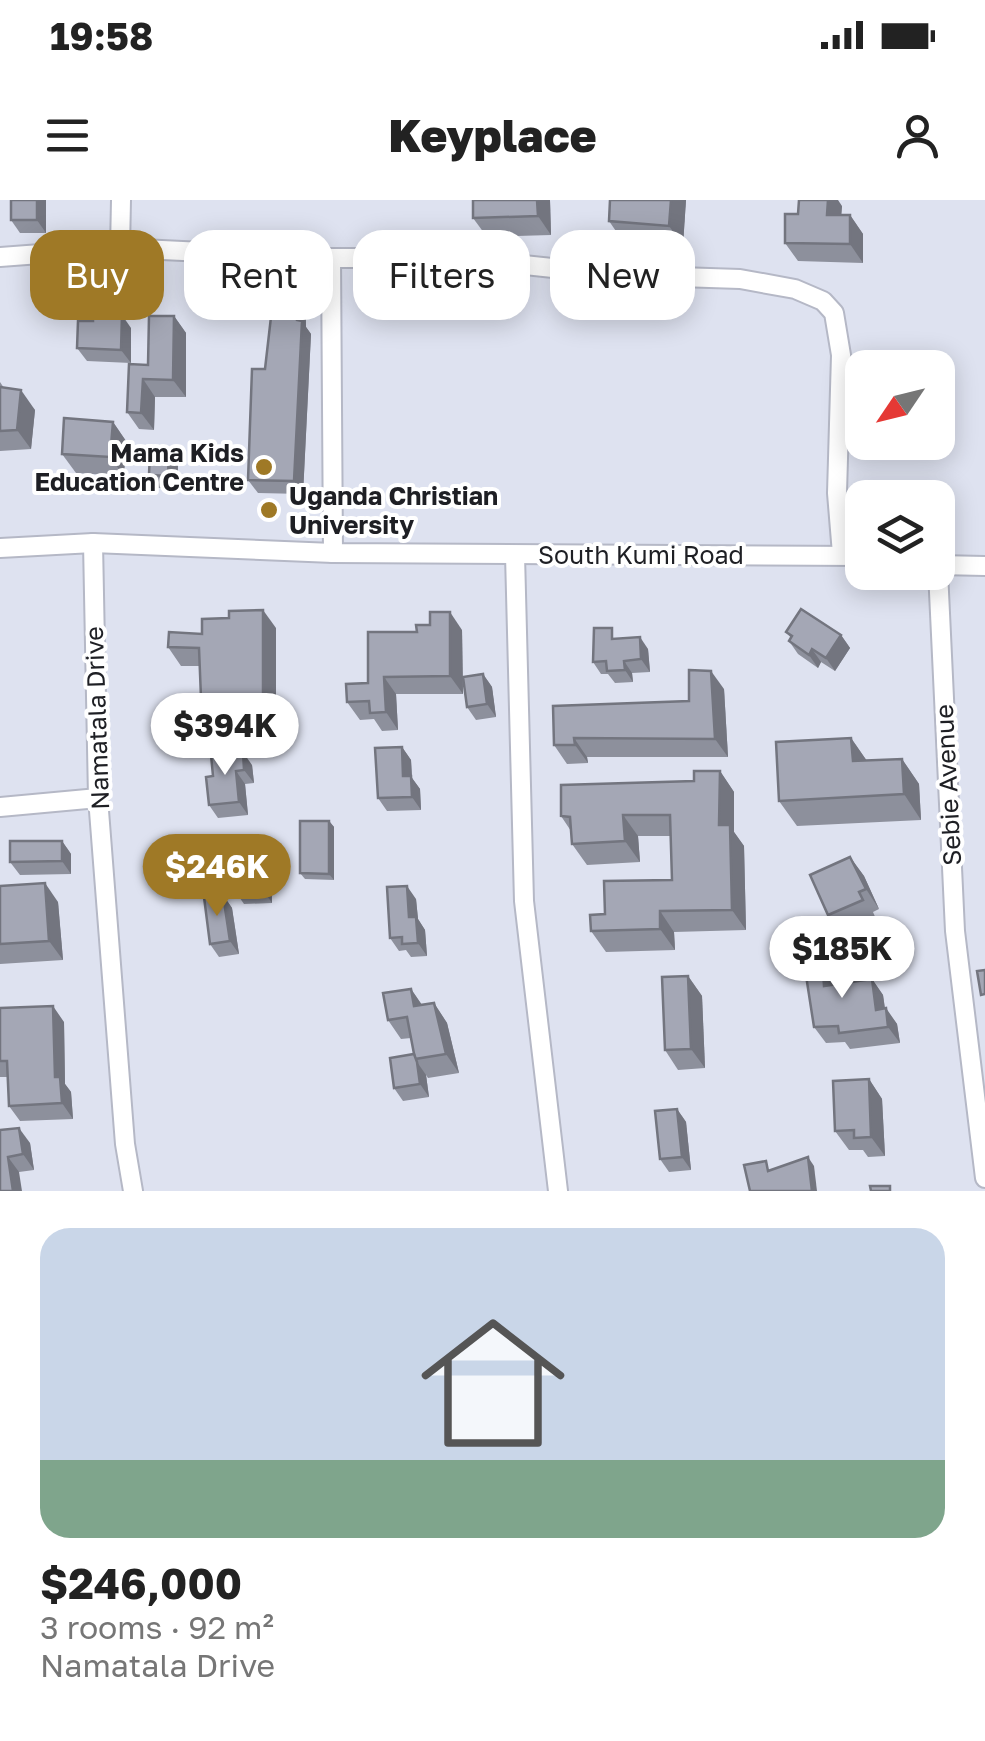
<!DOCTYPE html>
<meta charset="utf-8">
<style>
:root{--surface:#fff;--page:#f6f6f6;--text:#222;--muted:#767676;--accent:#9f7926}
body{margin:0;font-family:"Golos Text",sans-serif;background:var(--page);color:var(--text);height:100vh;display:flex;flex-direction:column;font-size:38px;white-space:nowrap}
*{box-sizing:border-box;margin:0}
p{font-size:32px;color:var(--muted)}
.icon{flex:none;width:55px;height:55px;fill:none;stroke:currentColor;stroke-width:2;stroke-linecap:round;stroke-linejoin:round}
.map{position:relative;height:991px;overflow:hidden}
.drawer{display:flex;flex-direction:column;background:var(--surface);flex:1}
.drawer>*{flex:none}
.top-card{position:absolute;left:30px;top:30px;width:925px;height:90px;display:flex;gap:20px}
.needle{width:65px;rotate:235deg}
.controls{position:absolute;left:845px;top:150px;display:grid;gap:20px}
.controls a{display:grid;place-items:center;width:110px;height:110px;border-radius:20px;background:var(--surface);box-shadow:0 5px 25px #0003;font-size:50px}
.price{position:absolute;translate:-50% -85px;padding:0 22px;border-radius:35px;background:#fff;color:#222;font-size:32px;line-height:65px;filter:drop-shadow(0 2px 5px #0008)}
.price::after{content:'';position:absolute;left:50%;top:60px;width:30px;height:22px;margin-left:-15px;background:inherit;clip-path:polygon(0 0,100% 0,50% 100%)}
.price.active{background:var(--accent);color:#fff}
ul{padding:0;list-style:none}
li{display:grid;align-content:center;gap:20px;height:530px;padding:0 40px}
li span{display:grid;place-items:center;height:310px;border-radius:30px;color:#555}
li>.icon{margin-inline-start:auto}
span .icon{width:180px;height:180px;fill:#fffc;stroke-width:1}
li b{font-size:42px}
.chip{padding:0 35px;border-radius:30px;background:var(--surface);box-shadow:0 5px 25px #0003;font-size:35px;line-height:90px}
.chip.active{background:var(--accent);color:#fff}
.status{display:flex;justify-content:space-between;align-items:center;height:70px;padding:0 50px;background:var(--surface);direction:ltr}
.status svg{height:28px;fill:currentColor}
header{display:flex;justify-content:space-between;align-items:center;height:130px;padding:0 40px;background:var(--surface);font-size:45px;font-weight:800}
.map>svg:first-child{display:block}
</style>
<div class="status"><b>19:58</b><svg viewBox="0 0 49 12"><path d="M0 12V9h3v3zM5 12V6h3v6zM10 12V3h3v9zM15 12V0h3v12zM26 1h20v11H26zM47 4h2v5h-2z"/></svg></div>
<header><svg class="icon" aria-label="menu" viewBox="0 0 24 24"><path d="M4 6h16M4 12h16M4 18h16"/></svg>Keyplace<svg class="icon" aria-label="person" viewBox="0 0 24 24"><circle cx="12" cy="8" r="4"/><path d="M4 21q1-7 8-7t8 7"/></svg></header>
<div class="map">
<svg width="985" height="991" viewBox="0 0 985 991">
<rect width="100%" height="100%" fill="#dee2f0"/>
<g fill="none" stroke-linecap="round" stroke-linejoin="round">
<defs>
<g id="minor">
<path d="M120 48 121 0"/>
<path d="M0 57 120 48 331 58 333 353"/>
<path d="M331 58H458L618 75 740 79 795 89 823 101 834 113 841 155 837 293 842 354"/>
<path d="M93 343 98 598 125 944 133 991"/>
<path d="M0 348 93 343 333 353 862 356"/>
<path d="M515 355 524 701 558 991"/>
<path d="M938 365 985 366"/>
<path d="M938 371 955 731 985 978"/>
<path d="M0 607 98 598"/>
</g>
</defs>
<use href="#minor" stroke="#b5b8c6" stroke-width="22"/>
<use href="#minor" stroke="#fff" stroke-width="18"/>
</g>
<g fill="#8d909c">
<path d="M11 0H46V33H20L11 20Z"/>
<path d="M473 0H550L551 35 487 37 473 18Z"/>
<path d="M610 0H686L683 45 622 40 609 21Z"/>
<path d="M842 6 841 15H850L863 34V63L798 61 785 43 798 14Z"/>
<path d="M305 90 306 127 311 134 303 294 258 293 248 280 265 169 278 118Z"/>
<path d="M174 116 186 133V197H155L154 230 139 229 127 212 148 165Z"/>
<path d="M131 128V163L87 161 77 148Z"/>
<path d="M0 182 4 188 35 210 31 249 0 251Z"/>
<path d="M113 222 126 241 124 276 76 273 62 254Z"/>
<path d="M169 251 178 264 177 289 158 288 149 275Z"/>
<path d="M276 428V516H213L201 498 200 466H181L168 447 202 434Z"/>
<path d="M462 430 463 494H396L398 530 382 531 374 519 360 520 347 502 368 483 417 432Z"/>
<path d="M786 432 841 435 850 448 835 471 821 462 818 468 798 454 789 441 791 438Z"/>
<path d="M619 438 648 449 650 472 632 473 633 482 615 483 608 474H601L593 462Z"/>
<path d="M483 474 492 487 496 517 476 520 467 507Z"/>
<path d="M724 489 728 557H587L588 563 567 564 554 545Z"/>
<path d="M851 538 867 561 902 559 919 584 921 620 797 626 779 601Z"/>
<path d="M402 547 411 560 412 578 420 589 421 610 387 611 378 598Z"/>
<path d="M252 565 254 583 245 584 248 615 218 618 209 605 206 577Z"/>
<path d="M720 571 734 592V632L744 646 746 730 674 732 675 750 606 752 591 731 605 714 672 680 671 636H638L640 662 587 665 572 644 571 631 561 616 694 581Z"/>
<path d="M329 621 334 627V680L305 679 300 673Z"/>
<path d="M62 641 71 654V674L20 675 10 662Z"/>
<path d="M262 653 271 666 272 703 244 704 235 691Z"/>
<path d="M850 657 864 676 879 709 873 712 876 719 842 735 828 715Z"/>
<path d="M0 686 58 702 63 760 0 764Z"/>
<path d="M223 695 232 708 239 754 219 757 210 744Z"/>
<path d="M416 699 418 719 425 730 427 756 411 757 406 750 399 751 390 738Z"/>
<path d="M833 770 834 784 872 779 883 795 885 808 897 824 900 843 850 849 845 842 826 843 814 827Z"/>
<path d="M688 776 702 796 705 868 678 870 665 850Z"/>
<path d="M411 789 422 805 434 803 447 823 459 873 428 878 426 875 429 897 403 901 394 888 414 854 411 838 401 839 388 820Z"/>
<path d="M0 808 64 822 65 884 71 892 73 919 20 921 9 906 7 877H0Z"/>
<path d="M869 879 882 899 885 956 868 957 863 950H849L835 931Z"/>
<path d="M677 909 686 922 691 970 669 972 660 959Z"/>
<path d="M0 930 30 943 34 970 19 972 0 991Z"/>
</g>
<g fill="#73757f">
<path d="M37 0H46V33L37 20Z"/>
<path d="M537 0H550L551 35 538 16Z"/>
<path d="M671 0H686L683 45 669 26Z"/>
<path d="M828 0H838L842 6 840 33 827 15Z"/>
<path d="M850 15 863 34V63L850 44Z"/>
<path d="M295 77 305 90 306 127 311 134 303 294 294 281 297 120Z"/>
<path d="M122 115 131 128V163L121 150Z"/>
<path d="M174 116 186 133V197L173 180Z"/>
<path d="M143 179 155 197 154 230 141 213Z"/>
<path d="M21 190 35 210 31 249 17 230Z"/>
<path d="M113 222 126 241 124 276 110 257Z"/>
<path d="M169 251 178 264 177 289 168 276Z"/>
<path d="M263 410 276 428V516L263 497Z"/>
<path d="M450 412 462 430 463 494 450 476Z"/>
<path d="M841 435 850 448 835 471 826 458Z"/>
<path d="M640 437 648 449 650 472 641 459Z"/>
<path d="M812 449 821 462 818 468 809 455Z"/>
<path d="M624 461 632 473 633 482 625 470Z"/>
<path d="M711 471 724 489 728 557 715 539Z"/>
<path d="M483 474 492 487 496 517 487 504Z"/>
<path d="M384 477 396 494 398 530 386 512Z"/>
<path d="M574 538 587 557 588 563 575 545Z"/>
<path d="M851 538 869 564 853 561Z"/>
<path d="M402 547 411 560 412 578 420 589 421 610 412 597 403 576Z"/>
<path d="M243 552 252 565 254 583 244 570Z"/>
<path d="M902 559 919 584 921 620 904 594Z"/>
<path d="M236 571 245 584 248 615 239 602Z"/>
<path d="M720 571 734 592V632L744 646 746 730 732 710 719 625Z"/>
<path d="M623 615 638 636 640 662 625 641Z"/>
<path d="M329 621 334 627V680L329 674Z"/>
<path d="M62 641 71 654V674L62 661Z"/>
<path d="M262 653 271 666 272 703 263 690Z"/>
<path d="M850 657 864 676 879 709 866 689Z"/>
<path d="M45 683 58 702 63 760 49 741Z"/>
<path d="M407 686 416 699 418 719 425 730 427 756 418 743 409 717Z"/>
<path d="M223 695 232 708 239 754 230 741Z"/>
<path d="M660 711 674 732 675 750 660 729Z"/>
<path d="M822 754 833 770 836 801 824 786Z"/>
<path d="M688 776 702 796 705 868 691 849Z"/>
<path d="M872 779 883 795 887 825 876 810Z"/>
<path d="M411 789 424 808 414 806Z"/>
<path d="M434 803 447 823 459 873 446 854Z"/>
<path d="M53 806 64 822 65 884 71 892 73 919 62 903 55 877Z"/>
<path d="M886 808 897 824 900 843 888 827Z"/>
<path d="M417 862 426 875 429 897 420 884Z"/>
<path d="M869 879 882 899 885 956 871 937Z"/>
<path d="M677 909 686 922 691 970 682 957Z"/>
<path d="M19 928 30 943 34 970 23 954Z"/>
<path d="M8 957 19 972 22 991H13Z"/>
<path d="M808 957 814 966 817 991H812Z"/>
</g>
<g fill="#a4a7b5" stroke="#73757f" stroke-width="2.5">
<rect x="11" y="0" width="26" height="20"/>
<path d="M473 0H537L538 16 473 18Z"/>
<path d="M610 0H671L669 26 609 21Z"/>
<path d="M799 0H828L827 15H850V44L785 43V14H798Z"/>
<path d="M277 77H295L297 120 302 121 294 281 248 280 252 169H265L271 117 278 118Z"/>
<path d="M93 114 122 115 121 150 77 148 78 121H93Z"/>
<path d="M149 116H174L173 180 143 179 141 213 127 212 129 164 148 165Z"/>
<path d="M0 187 21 190 17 230 0 231Z"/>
<path d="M64 218 113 222 110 257 62 254Z"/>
<path d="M150 250 169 251 168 276 149 275Z"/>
<path d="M801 409 841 435 826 458 812 449 809 455 789 441 792 436 786 432Z"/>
<path d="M263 410V497L201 498 199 448 168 447 169 432 202 434V419L229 418V411Z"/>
<path d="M430 412H450V476L384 477 386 512 370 513 369 501 347 502 346 484 368 483V432H417L416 425H430Z"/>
<path d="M594 428H612V439L640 437 641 459 624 461 625 470 607 471 606 461 593 462Z"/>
<path d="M689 470 711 471 715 539 574 538 575 545H554L553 506 689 501Z"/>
<path d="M483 474 487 504 467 507 463 477Z"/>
<path d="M851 538 853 561 902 559 904 594 779 601 776 542Z"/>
<path d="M402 547 403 576H411L412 597 378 598 375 548Z"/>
<path d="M243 552 244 570 236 571 239 602 209 605 206 577 213 576 211 555Z"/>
<path d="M694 571H720L719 625H730L732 710 660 711V729L591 731 590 715 605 714 604 681 672 680 670 615H623L625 641 572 644 570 617 561 616V585L694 581Z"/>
<path d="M300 621H329V674L300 673Z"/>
<path d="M10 641H62V661L10 662Z"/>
<path d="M262 653 263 690 235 691 233 654Z"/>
<path d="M850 657 866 689 859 692 863 700 828 715 810 675Z"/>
<path d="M45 683 49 741 0 744V686Z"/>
<path d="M407 686 409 717H416L418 743 402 744V737L390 738 387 687Z"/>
<path d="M223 695 230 741 210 744 204 697Z"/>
<path d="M822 754 824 786 872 779 876 810 886 808 888 827 839 833 838 826 814 827 803 756Z"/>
<path d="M985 770V794L981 795 977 771Z"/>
<path d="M688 776 691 849 665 850 662 777Z"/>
<path d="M411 789 414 806 434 803 446 854 415 859 407 817 388 820 383 793Z"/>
<path d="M53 806 55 877H60L62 903 9 906 7 861H0V808Z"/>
<path d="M414 854 417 862 420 884 394 888 390 858Z"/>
<path d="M869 879 871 937 854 938V930L835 931 833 881Z"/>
<path d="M677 909 682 957 660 959 655 911Z"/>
<path d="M19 928 23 954 8 957 13 991H0V930Z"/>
<path d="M808 957 812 991H750L744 965 766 961 768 971Z"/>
<path d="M870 986H890V991H871Z"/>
</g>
<g fill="#9f7926" stroke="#fff" stroke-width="4">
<circle cx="264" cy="267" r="10"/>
<circle cx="269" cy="310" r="10"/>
</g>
<g text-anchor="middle" stroke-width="8" stroke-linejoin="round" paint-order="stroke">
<g font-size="25" font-weight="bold" fill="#1e1f24" stroke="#fff" text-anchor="end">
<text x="244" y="262">Mama Kids<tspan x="244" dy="29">Education Centre</tspan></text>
<text x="289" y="305" text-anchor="start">Uganda Christian<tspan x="289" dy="29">University</tspan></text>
</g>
<g font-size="25" fill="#1e1f24" stroke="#fff">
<text x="641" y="364">South Kumi Road</text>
<text transform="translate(97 518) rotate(-92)" y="9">Namatala Drive</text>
<text transform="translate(948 585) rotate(-93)" y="9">Sebie Avenue</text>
</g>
</g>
</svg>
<div class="controls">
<a><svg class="needle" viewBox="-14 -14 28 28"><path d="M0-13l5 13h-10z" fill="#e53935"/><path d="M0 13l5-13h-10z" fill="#767676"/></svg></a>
<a><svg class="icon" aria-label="layers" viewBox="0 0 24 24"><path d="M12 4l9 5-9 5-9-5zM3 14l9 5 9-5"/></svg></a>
</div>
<b class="price" style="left:225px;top:578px">$394K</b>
<b class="price active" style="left:217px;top:719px">$246K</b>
<b class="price" style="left:842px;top:801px">$185K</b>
<div class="top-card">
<a class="chip active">Buy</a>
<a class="chip">Rent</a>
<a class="chip">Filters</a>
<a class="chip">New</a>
</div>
</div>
<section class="drawer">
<ul>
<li><span style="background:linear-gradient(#c9d6e8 75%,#7fa58c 0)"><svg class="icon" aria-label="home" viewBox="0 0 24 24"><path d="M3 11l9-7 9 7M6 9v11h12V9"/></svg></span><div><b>$246,000</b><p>3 rooms · 92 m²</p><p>Namatala Drive</p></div></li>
</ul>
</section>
